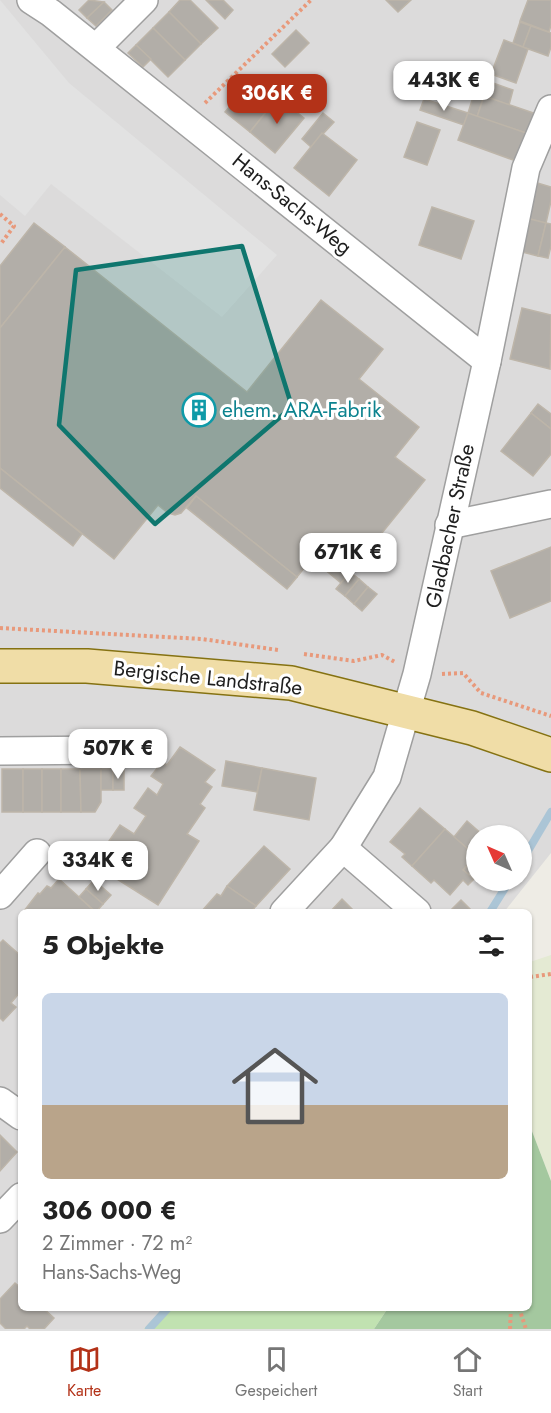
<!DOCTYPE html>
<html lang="de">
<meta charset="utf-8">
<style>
:root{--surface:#fff;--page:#f6f6f6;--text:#222;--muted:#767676;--line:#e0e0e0;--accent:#b33218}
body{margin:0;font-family:Jost,sans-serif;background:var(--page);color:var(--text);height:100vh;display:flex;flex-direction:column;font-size:22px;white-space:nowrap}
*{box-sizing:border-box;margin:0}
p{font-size:20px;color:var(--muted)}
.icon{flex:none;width:33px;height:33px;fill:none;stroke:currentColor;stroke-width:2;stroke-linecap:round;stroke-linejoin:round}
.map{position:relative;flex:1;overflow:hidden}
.sheet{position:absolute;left:18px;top:909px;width:514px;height:402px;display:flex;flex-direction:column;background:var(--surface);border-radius:9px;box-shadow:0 2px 4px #0004}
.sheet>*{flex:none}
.needle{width:39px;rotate:315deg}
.tools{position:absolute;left:466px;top:825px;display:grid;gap:12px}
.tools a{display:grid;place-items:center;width:66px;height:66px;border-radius:50%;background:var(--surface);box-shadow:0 2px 4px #0004;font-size:30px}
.price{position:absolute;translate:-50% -51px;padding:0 14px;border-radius:12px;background:#fff;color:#222;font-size:20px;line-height:39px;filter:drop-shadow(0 2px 3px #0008)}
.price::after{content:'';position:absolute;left:50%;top:36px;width:18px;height:14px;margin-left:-9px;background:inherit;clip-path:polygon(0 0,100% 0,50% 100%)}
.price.selected{background:var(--accent);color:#fff}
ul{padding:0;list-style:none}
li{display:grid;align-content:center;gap:12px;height:318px;padding:0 24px}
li+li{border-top:2px solid var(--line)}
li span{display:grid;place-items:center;height:186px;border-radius:9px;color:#555}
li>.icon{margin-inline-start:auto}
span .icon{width:108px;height:108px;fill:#fffc;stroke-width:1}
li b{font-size:26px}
h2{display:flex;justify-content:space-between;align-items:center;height:72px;padding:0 24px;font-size:26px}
.menu{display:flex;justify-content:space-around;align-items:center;height:84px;border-top:2px solid var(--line);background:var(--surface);font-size:16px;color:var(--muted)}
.menu a{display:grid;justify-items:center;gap:3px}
.menu .selected{color:var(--accent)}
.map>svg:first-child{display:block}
</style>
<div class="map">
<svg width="551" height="1329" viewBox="0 0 551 1329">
<rect width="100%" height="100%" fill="#eeece5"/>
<path fill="#dcdbdb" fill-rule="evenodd" d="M0 0H551V853L504 912H21V1308H163L144 1329H0ZM477 836H522V880H477Z"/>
<path fill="#e4ead3" d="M551 955V1181L530 1126V962Z"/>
<path fill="#c1e2b1" d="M163 1308H388L374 1329H144Z"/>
<path fill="#a4c89f" d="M530 1126 551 1181V1329H374L388 1308H530Z"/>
<path fill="#e2e2e2" d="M0 0 69 83 277 255 222 317 51 184 25 216 0 195Z"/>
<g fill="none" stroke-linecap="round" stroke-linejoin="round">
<g stroke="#abc5d6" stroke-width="8">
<path d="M522 861 551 812"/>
<path d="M490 912 510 880"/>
<path d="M149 1329 168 1308"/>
</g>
</g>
<g fill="#b2aea8" stroke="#bdb5a9" stroke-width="1.5">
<path d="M89 0 104 2 87 18 79 10Z"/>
<path d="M180 0H190L218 28 201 44 169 12Z"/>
<path d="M206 0H223L233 10 225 19Z"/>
<path d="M386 0H411L398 12Z"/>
<path d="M528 0H551V25L549 32 520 21Z"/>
<path d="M104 2 112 10 96 26 87 18Z"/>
<path d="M169 12 201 44 185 60 153 28Z"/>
<path d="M520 22 531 26 523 47 513 43Z"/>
<path d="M531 26 551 33V47L548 56 523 47Z"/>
<path d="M153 28 185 60 168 77 136 45Z"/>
<path d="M296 30 309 43 285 67 272 54Z"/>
<path d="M504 40 528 49 516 83 491 74Z"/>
<path d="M136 45 151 59 143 67 128 53Z"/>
<path d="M255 78 278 97 250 132 225 112Z"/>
<path d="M479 78 513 90 509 105 484 96 477 117 468 113Z"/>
<path d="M484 96 542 116 529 134 477 117Z"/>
<path d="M278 97 304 118 275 153 250 132Z"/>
<path d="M424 99 468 113 464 125 420 110Z"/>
<path d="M323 113 334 122 311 147 302 139Z"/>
<path d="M468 113 529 134 522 155 513 160 458 140Z"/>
<path d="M417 122 440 130 427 165 404 157Z"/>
<path d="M322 133 357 160 329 196 294 168Z"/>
<path d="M534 182 551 187V201L546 223 526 218Z"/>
<path d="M432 207 474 221 461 259 419 245Z"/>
<path d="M526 218 546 223 538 256 518 251Z"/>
<path d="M34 223 65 247 0 328V266Z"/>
<path d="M546 223 551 224V246L548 258 538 256Z"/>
<path d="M65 247 247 392 321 300 383 349 359 379 419 427 395 457 425 480 351 571 321 547 297 577 196 496 181 513 175 515 168 513 158 505 114 559 0 468V328Z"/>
<path d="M522 308 551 315 550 369 510 359Z"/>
<path d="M538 404 551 414V429L531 413Z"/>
<path d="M531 413 551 429V454L533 476 501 451Z"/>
<path d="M0 468 82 534 73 546 0 488Z"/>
<path d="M196 496 297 577 287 589 187 508Z"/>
<path d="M321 547 351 571 341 583 312 559Z"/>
<path d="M551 547V601L510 618 491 571Z"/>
<path d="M350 572 359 579 345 596 336 589Z"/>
<path d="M359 579 368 587 354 604 345 596Z"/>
<path d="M368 587 377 594 362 611 354 604Z"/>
<path d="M180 747 215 770 205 782 212 787 200 804 205 808 187 834 199 841 158 905 101 869 116 845 109 841 120 825 134 834 146 816 134 808 148 788 157 795 163 784 151 776 162 762 167 765Z"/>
<path d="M226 761 262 768 257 792 222 786Z"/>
<path d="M262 768 316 778 309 820 254 810Z"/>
<rect x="2" y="769" width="21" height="43"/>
<rect x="23" y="769" width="19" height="43"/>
<rect x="42" y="769" width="19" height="43"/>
<path d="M61 769H80L81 812H61Z"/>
<path d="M80 769H101V802L95 812H81Z"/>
<rect x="101" y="769" width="12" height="21"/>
<rect x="113" y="769" width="11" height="21"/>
<path d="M420 808 445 829 412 866 402 857 405 854 390 842Z"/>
<path d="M467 821 484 836H477V864L468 874 463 870 476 856 454 837Z"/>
<path d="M445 829 476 856 463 870 474 879 468 885 463 880 450 895 434 880 431 883 412 866Z"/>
<path d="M264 846 290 869 256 906 227 886Z"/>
<path d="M59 879 79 897 95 912 24 911 38 893 40 894 47 886 51 888Z"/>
<path d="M94 880 111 895 103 904 86 889Z"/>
<path d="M227 886 256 906 251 912H201L217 894 221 896Z"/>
<path d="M86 889 103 904 96 912 79 897Z"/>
<path d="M342 899 355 912H330Z"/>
<path d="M461 900 473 912H449Z"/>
<path d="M3 940 21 956V991L11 1003 16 1007 3 1021 0 1018V943Z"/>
<path d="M0 1135 17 1152 0 1171Z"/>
<path d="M15 1283 21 1288V1308H43L54 1318 44 1329H30L27 1326 24 1329H6L0 1323V1299Z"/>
</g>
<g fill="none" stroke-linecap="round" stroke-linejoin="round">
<defs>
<g id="minor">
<path d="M31 0 51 13 487 361"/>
<path d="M96 48 144 0"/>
<path d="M449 525 551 504"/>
<path d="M0 751 113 750"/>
<path d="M343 848 417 912"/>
<path d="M0 895 37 853"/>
<path d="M284 912 343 848 387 777 417 674 487 361 526 168 551 109"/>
<path d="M0 1101 21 1116"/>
<path d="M0 1219 21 1197"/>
</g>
<path id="major" d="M0 666H87L291 683 472 728 551 755"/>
</defs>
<use href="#minor" stroke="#9f9f9f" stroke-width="30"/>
<use href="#major" stroke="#857212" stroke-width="36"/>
<g stroke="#e8997b" stroke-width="4" stroke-dasharray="3 3" stroke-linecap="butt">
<path d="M205 103 311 0"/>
<path d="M0 214 14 226 0 245"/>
<path d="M0 628 202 639 278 650"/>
<path d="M304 654 354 661 382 655 395 662"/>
<path d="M442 674 463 673 481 693 551 716"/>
<path d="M530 977 551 974"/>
<path d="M519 1308 526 1329"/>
<path d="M510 1329 511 1308"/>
</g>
<use href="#minor" stroke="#fff" stroke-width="27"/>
<use href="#major" stroke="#f0dda7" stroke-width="33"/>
</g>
<path fill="#0f766e" fill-opacity="0.2" stroke="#0f766e" stroke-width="4.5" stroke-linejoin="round" d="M242 246 292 407 155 524 59 425 76 270Z"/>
<defs>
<symbol id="building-ring" viewBox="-11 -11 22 22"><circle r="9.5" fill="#fff" stroke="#0f9aa8" stroke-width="1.5"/><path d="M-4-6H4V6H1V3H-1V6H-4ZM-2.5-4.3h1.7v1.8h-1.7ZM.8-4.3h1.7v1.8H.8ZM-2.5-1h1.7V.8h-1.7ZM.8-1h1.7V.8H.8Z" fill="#0f9aa8"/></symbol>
</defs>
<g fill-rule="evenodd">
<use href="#building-ring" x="180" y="391" width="38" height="38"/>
</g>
<g text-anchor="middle" stroke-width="6" stroke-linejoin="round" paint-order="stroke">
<g font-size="21" fill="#1e1e1e" stroke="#fff">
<text transform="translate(292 204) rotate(39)" y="7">Hans-Sachs-Weg</text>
<text transform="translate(450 526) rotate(-78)" y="7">Gladbacher Straße</text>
<text transform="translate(208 678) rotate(6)" y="7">Bergische Landstraße</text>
</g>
<g font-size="21" fill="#0d838f" stroke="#fff" text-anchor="start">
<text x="222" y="417">ehem. ARA-Fabrik</text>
</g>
</g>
</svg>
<div class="tools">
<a><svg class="needle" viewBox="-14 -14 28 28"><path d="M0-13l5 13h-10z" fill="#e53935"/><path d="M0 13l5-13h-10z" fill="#767676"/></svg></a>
</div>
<b class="price" style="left:444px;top:112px">443K €</b>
<b class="price selected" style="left:277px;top:125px">306K €</b>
<b class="price" style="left:348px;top:584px">671K €</b>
<b class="price" style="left:118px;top:780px">507K €</b>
<b class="price" style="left:98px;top:892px">334K €</b>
<section class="sheet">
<h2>5 Objekte<svg class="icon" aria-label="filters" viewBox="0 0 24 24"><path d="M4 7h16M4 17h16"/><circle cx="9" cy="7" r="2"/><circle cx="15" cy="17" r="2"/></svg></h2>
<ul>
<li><span style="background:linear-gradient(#c9d6e8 60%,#b9a48a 0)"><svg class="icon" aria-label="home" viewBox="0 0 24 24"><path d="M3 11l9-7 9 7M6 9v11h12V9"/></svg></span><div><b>306 000 €</b><p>2 Zimmer · 72 m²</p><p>Hans-Sachs-Weg</p></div></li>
</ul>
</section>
</div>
<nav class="menu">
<a class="selected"><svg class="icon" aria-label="map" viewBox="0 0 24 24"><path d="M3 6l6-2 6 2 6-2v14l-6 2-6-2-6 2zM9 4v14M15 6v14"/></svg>Karte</a>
<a><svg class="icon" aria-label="saved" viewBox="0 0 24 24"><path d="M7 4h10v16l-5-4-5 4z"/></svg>Gespeichert</a>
<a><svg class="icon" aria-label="home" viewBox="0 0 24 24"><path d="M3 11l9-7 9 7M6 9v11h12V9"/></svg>Start</a>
</nav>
